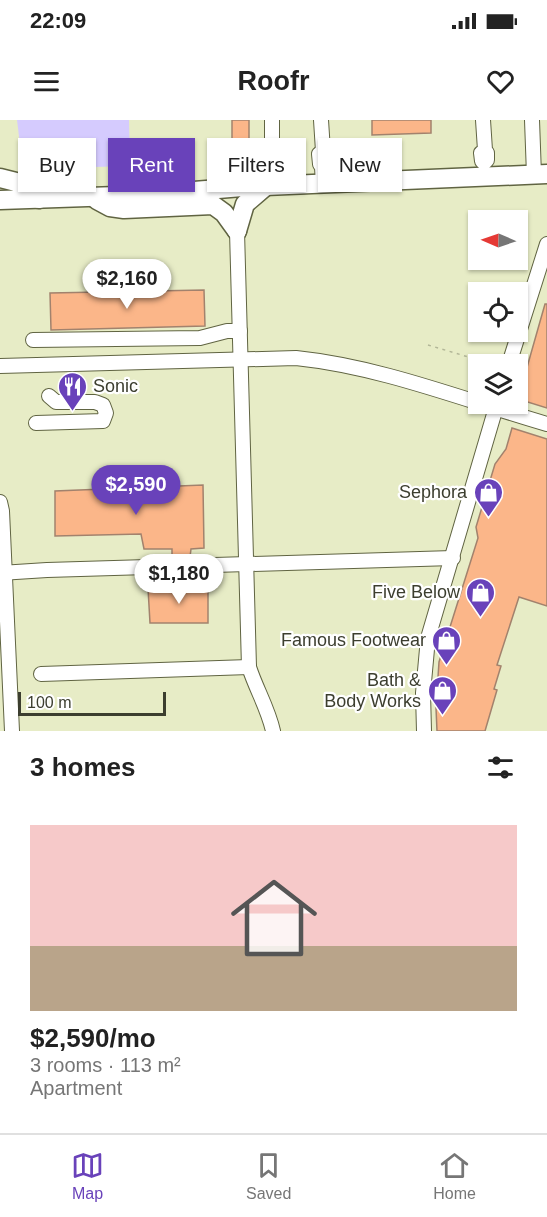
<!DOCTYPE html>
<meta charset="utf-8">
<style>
:root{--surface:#fff;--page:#f6f6f6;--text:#222;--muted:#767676;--line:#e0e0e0;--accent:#6942ba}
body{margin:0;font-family:Arial,sans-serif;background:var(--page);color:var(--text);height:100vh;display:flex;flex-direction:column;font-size:22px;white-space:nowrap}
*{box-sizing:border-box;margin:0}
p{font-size:20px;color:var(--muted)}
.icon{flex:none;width:33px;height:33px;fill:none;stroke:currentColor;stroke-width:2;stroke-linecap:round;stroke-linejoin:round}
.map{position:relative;height:611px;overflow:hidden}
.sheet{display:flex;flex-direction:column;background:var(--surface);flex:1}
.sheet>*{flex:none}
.banner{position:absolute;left:18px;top:18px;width:512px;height:54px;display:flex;gap:12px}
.needle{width:39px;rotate:272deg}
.buttons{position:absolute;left:468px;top:90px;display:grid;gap:12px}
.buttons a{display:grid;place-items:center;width:60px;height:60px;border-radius:0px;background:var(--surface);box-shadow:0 2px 4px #0004;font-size:30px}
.scale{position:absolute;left:18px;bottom:15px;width:148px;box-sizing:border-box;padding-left:6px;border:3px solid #3c3e2f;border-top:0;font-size:16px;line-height:21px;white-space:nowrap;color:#3c3e2f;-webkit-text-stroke:4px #fff;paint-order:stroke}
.price{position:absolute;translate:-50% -51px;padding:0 14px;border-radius:21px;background:#fff;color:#222;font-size:20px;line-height:39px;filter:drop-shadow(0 2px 3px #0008)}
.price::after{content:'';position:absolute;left:50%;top:36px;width:18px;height:14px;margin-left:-9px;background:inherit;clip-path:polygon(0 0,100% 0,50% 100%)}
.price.selected{background:var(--accent);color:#fff}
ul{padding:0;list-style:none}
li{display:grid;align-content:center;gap:12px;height:318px;padding:0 30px}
li span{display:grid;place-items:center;height:186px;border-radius:0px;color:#555}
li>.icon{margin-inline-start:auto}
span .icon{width:108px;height:108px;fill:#fffc;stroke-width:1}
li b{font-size:26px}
h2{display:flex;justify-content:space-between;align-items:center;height:72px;padding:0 30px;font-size:26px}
.pill{padding:0 21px;border-radius:0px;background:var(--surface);box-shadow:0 2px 4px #0004;font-size:21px;line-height:54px}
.pill.selected{background:var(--accent);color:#fff}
.status{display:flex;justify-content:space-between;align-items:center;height:42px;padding:0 30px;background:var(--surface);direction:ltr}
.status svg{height:16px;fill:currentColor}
header{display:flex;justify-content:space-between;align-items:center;height:78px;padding:0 30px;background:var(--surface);font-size:27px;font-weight:600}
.tab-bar{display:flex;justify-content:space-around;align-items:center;height:84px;border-top:2px solid var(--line);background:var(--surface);font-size:16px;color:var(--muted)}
.tab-bar a{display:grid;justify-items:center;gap:3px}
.tab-bar .selected{color:var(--accent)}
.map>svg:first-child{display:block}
</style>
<div class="status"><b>22:09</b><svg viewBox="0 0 49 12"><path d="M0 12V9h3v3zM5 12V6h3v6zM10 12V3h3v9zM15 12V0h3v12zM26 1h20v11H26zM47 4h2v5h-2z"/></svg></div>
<header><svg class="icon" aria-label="menu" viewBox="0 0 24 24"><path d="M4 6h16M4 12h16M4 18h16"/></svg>Roofr<svg class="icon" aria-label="heart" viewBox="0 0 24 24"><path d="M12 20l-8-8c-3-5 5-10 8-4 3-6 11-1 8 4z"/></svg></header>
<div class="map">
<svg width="547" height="611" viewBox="0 0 547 611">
<rect width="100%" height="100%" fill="#e7ecc6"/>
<path fill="#d5cbfe" d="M17 0H129L130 46 23 49Z"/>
<g fill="#fbb689" stroke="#a2826d" stroke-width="1.5">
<rect x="232" y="0" width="17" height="20"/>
<path d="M372 0H431V13L372 15Z"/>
<path d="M204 170 205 206 51 210 50 173Z"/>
<path d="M545 184H547V288L518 279Z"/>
<path d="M512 308 547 319V486L519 477 497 545 501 546 494 569 497 570 485 611H437L436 588 439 542 478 418 476 407 495 344 506 329Z"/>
<path d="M203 365 204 428 191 429 190 437H172V429H144L141 414 55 416V371Z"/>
<path d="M208 467V503H150L148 468Z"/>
</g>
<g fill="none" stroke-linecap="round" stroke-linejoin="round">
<defs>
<g id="minor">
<path d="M272 0V32"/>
<path d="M321 0 323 31"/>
<path d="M483 0 485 30 487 33V40L484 43 482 41 481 33 485 30"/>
<path d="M532 0 534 55"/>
<path d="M322 47 325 44V35L323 31 319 34 320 44 322 47 323 64"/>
<path d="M242 67V32H272L274 66"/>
<path d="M237 111 249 547C256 569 268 588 273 611"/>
<path d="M33 220 200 218 227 211H240"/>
<path d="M509 244 547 124"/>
<path d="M0 246 296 238C382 247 464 280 547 304"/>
<path d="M36 303 103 301 106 293 103 285 95 282H56L49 276"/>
<path d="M0 382 2 391 12 611"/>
<path d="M0 453 47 450 453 438"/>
<path d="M41 554 249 547"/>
<path d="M424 611 423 573 428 518 497 284"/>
</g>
<g id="major">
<path d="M0 58 16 62 39 79"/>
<path d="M0 80 146 75 242 67 547 54"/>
<path d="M97 80 110 87 124 89 213 85 224 93 237 111"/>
<path d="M237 111 245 84 266 66"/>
</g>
</defs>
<use href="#minor" stroke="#606442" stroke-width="16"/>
<use href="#major" stroke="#606442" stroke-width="21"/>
<path stroke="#b2b697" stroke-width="1.5" stroke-dasharray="3 4.5" stroke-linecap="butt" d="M428 225 492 244"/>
<use href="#minor" stroke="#fff" stroke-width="14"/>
<use href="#major" stroke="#fff" stroke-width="18"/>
</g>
<defs>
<symbol id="restaurant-pin" viewBox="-11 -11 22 30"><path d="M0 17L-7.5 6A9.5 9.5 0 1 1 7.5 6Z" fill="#6942ba" stroke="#fff"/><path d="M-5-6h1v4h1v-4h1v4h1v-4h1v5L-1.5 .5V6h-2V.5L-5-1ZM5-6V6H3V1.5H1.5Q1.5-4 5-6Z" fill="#fff"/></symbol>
<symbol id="shop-pin" viewBox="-11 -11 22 30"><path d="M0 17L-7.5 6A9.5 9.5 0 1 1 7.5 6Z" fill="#6942ba" stroke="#fff"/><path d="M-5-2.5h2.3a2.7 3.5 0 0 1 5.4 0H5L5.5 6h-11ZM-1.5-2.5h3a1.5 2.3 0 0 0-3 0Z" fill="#fff"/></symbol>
</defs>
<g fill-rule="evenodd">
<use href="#restaurant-pin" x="56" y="250" width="33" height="45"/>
<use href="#shop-pin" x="472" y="356" width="33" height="45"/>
<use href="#shop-pin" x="464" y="456" width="33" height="45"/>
<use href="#shop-pin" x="430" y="504" width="33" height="45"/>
<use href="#shop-pin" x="426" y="554" width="33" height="45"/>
</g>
<g text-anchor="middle" stroke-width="4.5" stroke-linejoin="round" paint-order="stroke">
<g font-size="18" fill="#3c3e2f" stroke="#fff" text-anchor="end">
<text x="93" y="272" text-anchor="start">Sonic</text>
<text x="467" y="378">Sephora</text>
<text x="460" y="478">Five Below</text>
<text x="426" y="526">Famous Footwear</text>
<text x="421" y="566">Bath &amp;<tspan x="421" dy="21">Body Works</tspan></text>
</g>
</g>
</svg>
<div class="buttons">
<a><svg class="needle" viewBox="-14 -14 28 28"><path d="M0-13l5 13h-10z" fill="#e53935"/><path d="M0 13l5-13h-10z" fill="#767676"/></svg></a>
<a><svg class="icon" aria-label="locate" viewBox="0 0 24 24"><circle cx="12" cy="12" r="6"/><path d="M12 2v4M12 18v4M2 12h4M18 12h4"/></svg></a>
<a><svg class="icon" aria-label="layers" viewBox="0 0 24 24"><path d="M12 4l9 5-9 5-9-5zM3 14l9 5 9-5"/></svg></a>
</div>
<div class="scale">100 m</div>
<b class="price" style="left:127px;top:190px">$2,160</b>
<b class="price selected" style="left:136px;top:396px">$2,590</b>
<b class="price" style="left:179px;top:485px">$1,180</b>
<div class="banner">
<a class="pill">Buy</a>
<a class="pill selected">Rent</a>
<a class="pill">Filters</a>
<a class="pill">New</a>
</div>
</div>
<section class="sheet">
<h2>3 homes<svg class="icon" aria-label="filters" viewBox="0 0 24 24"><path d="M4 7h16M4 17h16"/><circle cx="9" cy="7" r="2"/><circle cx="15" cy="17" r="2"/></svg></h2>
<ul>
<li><span style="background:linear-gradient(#f6c9c9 65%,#b9a48a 0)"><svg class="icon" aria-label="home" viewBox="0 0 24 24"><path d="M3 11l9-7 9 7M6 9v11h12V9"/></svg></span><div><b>$2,590/mo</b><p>3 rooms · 113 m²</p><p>Apartment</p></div></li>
</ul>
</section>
<nav class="tab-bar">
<a class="selected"><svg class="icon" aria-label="map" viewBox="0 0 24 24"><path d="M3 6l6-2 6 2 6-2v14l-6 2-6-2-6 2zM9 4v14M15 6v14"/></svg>Map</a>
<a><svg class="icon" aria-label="saved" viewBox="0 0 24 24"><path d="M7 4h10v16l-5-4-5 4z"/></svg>Saved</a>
<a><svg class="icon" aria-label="home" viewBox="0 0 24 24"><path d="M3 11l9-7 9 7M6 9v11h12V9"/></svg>Home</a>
</nav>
